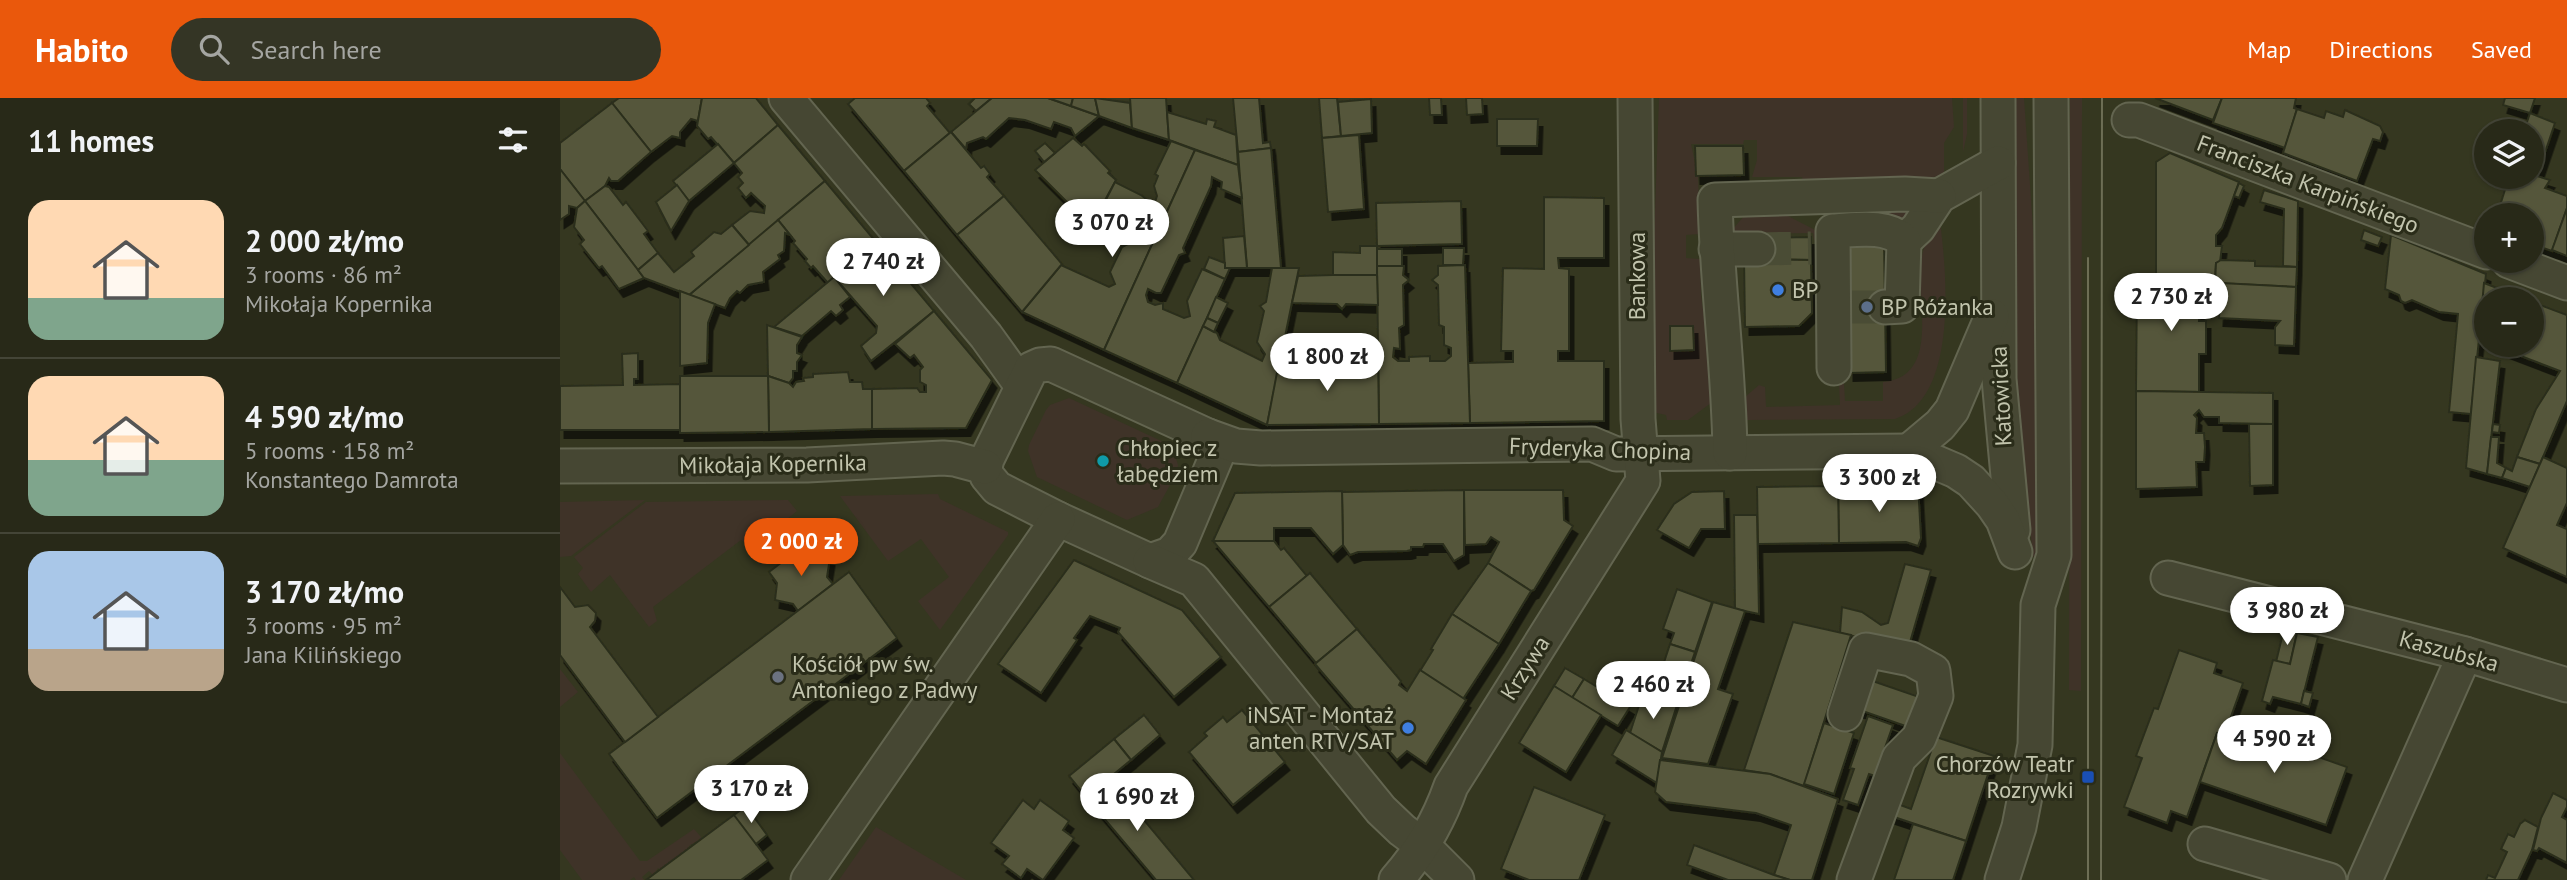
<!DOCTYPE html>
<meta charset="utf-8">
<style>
:root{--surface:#282918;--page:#343525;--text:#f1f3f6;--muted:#a5a6a2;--line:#444537;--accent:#ea580c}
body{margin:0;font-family:"PT Sans",sans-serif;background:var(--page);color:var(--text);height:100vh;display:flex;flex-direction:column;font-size:26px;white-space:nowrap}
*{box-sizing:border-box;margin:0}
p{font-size:23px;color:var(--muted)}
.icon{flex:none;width:38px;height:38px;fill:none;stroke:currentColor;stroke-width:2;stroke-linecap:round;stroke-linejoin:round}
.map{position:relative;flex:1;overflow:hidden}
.drawer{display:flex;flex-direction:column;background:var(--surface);width:560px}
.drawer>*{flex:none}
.tools{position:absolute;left:1914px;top:21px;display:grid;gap:14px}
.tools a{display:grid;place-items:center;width:70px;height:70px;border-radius:50%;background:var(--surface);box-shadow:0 2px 5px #0004,0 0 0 2px var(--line);font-size:35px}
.price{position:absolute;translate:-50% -60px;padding:0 16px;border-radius:24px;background:#fff;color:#222;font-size:23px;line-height:46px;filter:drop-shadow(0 2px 4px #0008)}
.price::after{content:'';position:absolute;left:50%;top:42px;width:21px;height:16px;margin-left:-10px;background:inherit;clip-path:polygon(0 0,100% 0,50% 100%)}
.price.active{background:var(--accent);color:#fff}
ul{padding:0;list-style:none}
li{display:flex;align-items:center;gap:21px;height:175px;padding:0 28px}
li+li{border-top:2px solid var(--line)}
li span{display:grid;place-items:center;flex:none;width:196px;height:140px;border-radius:21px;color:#555}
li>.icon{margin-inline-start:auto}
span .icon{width:84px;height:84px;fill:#fffc;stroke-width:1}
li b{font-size:30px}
h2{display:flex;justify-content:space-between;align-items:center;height:84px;padding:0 28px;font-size:30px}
header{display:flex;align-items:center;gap:42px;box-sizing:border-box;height:98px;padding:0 35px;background:var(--accent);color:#fff}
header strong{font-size:33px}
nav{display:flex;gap:38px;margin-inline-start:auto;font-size:24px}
.search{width:490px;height:63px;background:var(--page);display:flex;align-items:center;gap:18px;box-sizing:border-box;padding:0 24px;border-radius:38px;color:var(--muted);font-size:26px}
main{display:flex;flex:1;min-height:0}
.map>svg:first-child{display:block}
</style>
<header>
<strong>Habito</strong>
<div class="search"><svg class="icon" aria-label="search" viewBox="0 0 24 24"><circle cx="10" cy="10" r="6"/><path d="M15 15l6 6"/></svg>Search here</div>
<nav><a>Map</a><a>Directions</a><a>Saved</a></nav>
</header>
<main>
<section class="drawer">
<h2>11 homes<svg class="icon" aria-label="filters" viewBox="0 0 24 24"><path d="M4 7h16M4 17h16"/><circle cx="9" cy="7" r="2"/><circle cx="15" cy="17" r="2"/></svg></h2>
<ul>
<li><span style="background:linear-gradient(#ffd9b3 70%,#7fa58c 0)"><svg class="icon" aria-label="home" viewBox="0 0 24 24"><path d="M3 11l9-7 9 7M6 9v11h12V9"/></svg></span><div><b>2 000 zł/mo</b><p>3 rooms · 86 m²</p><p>Mikołaja Kopernika</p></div></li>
<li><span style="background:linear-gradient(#ffd9b3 60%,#7fa58c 0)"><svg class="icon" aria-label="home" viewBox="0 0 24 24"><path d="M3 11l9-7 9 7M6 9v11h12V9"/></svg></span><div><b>4 590 zł/mo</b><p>5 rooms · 158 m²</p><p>Konstantego Damrota</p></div></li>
<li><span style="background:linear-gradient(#a9c7e8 70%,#b9a48a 0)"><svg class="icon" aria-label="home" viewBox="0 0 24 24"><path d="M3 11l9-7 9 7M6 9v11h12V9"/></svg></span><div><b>3 170 zł/mo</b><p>3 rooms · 95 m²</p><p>Jana Kilińskiego</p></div></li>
</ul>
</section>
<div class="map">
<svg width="2007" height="782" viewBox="0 0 2007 782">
<defs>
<filter id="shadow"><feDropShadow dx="4.5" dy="8" stdDeviation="0" flood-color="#0009"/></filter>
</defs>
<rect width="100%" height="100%" fill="#353720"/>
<g fill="#3f3328">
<path d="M1099 0H1392L1394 29 1384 45V76L1365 82 1243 85 1242 79H1192L1197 62V42H1184L1183 46H1131L1138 78 1140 136 1126 137V160L1140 161 1141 197 1155 302 1128 322H1107L1106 317 1088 313Z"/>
<path d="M1403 0H1407V36L1403 54Z"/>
<path d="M1455 0H1464L1476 174 1477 457 1473 459 1455 279Z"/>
<path d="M1510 0H1522L1521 593 1509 592Z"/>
<path d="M1349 112 1348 119 1344 120 1274 122 1271 118V114Z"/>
<path d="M1214 115 1228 118 1259 134 1257 142H1254L1253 135 1192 136 1175 143 1172 132 1185 117Z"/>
<path d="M1380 124C1387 176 1398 301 1335 321L1185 322V299L1199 287 1205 289 1206 309 1280 307 1279 286 1284 285 1285 303H1323V284C1383 278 1354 199 1362 158 1364 145 1373 135 1380 124Z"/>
<path d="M509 300 612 348 618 367 617 374 598 409 567 422 477 379 468 353 469 347 486 312 490 307Z"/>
<path d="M378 396 380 401 448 434V437L380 532 358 503 389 479 361 441 328 463 280 398Z"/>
<path d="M85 402 11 458 0 459V404Z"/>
<path d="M228 402 237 413 205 439 211 448 202 456 181 442 93 509 97 523 89 529 50 477 31 494 18 476 23 470 14 459 86 404Z"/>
<path d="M0 571 18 594 0 609Z"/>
<path d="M0 655 80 763H87L134 731 141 739 140 742 130 747 127 751 100 771 98 770 93 777 89 773 82 779 84 782H76L74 779 70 782H22L0 752Z"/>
<path d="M316 729 406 782H279Z"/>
</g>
<g fill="#55573b" stroke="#2c2e1b" stroke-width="2" filter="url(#shadow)">
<path d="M59 0H142L138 23 131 21 120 34V40L112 38 91 54 52 5Z"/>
<path d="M142 0H196L218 27 174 65 151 39 148 41 137 28Z"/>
<path d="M295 0H366L370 5 367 8 390 35 344 73 288 6Z"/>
<path d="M415 0H432L416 13 409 6Z"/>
<path d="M432 0H488L539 18 515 38 511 30 494 24 491 31 465 22 449 20 426 41 423 39 407 45 406 51 391 34Z"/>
<path d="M488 0H513L511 8Z"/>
<path d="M513 0H535L539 18 511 8Z"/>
<path d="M535 0 570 5 572 30 539 18Z"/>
<path d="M570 0H606L609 42 572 30Z"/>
<path d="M673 0H699L703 45 710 44 711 50 678 54Z"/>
<path d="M759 0H777L781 38 762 40Z"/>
<path d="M869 0H881L882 17H870Z"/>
<path d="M906 0H922L923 16 907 17Z"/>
<path d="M1595 0H1662L1653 22Z"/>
<path d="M1662 0H1736L1734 10 1737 11 1725 50 1653 25Z"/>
<path d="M1945 0H1975L1970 15 1943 7Z"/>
<path d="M811 1 812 35 781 38 778 4Z"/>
<path d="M52 5 91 54 58 83H51L49 80 45 88 25 103 0 71V45Z"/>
<path d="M1737 11 1764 20 1766 13 1783 19 1785 12 1820 28 1823 34 1820 43 1813 41 1797 83 1723 55Z"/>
<path d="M607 14 646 26 647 21 656 23 654 29 676 37 678 67 609 42Z"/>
<path d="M1970 15 1995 25 1977 78 1990 82 1985 90 2007 98V110L1992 153 1972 146V117H1937L1949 79H1972V33H1964Z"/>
<path d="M937 21H978L977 48H937Z"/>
<path d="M218 27 265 83 189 147 172 127 190 113 204 115 205 108 191 95 186 100 178 90 183 85 178 79 182 75 174 65Z"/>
<path d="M391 34 421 70 424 68 430 76 427 79 444 98 397 137 344 73Z"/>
<path d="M799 37 804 111 768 114 762 40Z"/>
<path d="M513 40 522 48 524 46 550 73 548 75 556 82 531 128 475 72Z"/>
<path d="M611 43 635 52 544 252 462 214 501 167 549 189 555 186 550 174 562 149 570 145 572 142 535 123 555 84 581 97 591 105 595 104 597 98 594 88 598 78 595 76Z"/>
<path d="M485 45 495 55 484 64 475 53Z"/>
<path d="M158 46 174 65 129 103 113 83Z"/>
<path d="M1135 48H1183L1184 77 1136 78Z"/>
<path d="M711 50 721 170H687L678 54Z"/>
<path d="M635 52 678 67 682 100 661 91 662 84 652 79 651 88 623 150 625 155 619 157 601 195H596L588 191 586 197 588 204 595 207 603 205V211L624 220 630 218 627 203 642 171 665 181 617 285 544 252Z"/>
<path d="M1610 55 1679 84 1662 130 1656 137V148H1662L1660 164 1656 165 1655 184 1596 181V64Z"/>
<path d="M0 71 25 103 17 110 9 108V116L0 122Z"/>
<path d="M265 83 316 144 268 185 253 168 251 170 245 163 247 161 233 145 235 143 218 122Z"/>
<path d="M1679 85 1684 88 1679 100 1674 98Z"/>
<path d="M117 87 129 103 111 133 96 104Z"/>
<path d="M45 88 49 89 63 107 66 104 88 133 84 136 98 155 78 172 25 103Z"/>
<path d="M1704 92 1738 103 1737 169 1723 168 1724 111 1700 104Z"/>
<path d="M444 98 502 166 462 214 397 137Z"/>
<path d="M984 99 1044 100V160H998L999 170 1009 171V253H998V263H1044V323L910 325 908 265 953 264V253H941L943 170 984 171Z"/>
<path d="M25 103 78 172 84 180 59 191 42 168 39 170 20 146 24 142 14 129 17 110Z"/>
<path d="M901 103 902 146 817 148 816 105Z"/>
<path d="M2007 110V158L1992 152Z"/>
<path d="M218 122 230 137 225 135 224 153 218 157 220 161 203 174 204 184 188 187 180 195 177 193 170 200 165 210 129 197Z"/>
<path d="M172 127 189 147 129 197 84 180 78 172 98 155 114 174 134 158 131 154 154 134 161 136Z"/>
<path d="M1804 132 1822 139 1818 148 1801 142Z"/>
<path d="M1831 137 1926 176 1911 316 1889 314 1898 216 1879 214 1852 202 1845 205 1841 203 1839 197 1825 191Z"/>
<path d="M684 138 687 170H665L663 140Z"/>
<path d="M1251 139V162L1198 161V140Z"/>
<path d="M1287 143H1324L1326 274 1289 275Z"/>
<path d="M316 144 374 213 311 263 301 248 316 235 317 228 274 179Z"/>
<path d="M800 148H817V177H773V154L800 155Z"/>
<path d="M883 150H904L903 167H883Z"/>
<rect x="817" y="151" width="25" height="17"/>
<path d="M649 159 665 165V170H670L665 181 644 171Z"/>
<path d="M1184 161 1251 162 1252 215 1239 228 1185 229Z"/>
<path d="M1661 162 1695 163V168L1737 169 1736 189 1655 185 1656 165Z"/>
<path d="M905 167 910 325 819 326 817 168H844L843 177 849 182 843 187 844 227 839 230 840 251 834 250 833 259 838 263H849V259L870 258V263H885L891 258V250L884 247V229L879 227 878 187 872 182 878 177V168Z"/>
<path d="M712 170H739L707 327 617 285 643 228 657 235 660 242 702 263 705 256 697 244 704 213 700 208 706 204Z"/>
<path d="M773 177H817L818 207 786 206 782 211 777 206 732 205 738 178Z"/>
<path d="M274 179 290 199 280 207 283 212 276 218 271 213 242 238 214 229Z"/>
<path d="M1577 180 1661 185 1660 206H1649L1641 200 1637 206 1640 209 1639 223H1646V256H1639V294L1576 293Z"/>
<path d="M1661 185 1736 189 1734 248 1715 247V229L1720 223 1659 220Z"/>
<path d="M1924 185 1966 201H1927V245L1919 241Z"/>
<path d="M120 193 155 206 148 225 147 265 120 268Z"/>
<path d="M656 199 668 205 658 225 647 220Z"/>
<path d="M1972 204 2007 217V303L1980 366 1957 359 1976 311 2000 273 1932 247H1972Z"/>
<path d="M374 213 432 282 406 330 312 331V291L357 290 360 294H366V287L360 284V272L363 269 354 257 350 260 335 246Z"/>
<path d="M647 220 658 225 654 234 643 228Z"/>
<path d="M207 227 242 239 237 247V255L242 257 237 264V273H233V280L229 285 208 278Z"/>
<path d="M1110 228H1133L1134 252 1110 253Z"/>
<path d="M78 255V281H74V287L120 286V332H0V288L63 287 62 256Z"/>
<path d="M818 256 819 326 707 327 719 264 792 263 791 257Z"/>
<path d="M1916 259 1940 263 1927 376 1906 370Z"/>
<path d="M288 274 290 284H302L303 291H312V331L209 334 208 278 229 285 233 289 236 284 244 283 243 280 253 279V276Z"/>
<path d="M120 278H208L209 334 120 335Z"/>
<path d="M1576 293 1713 295V326L1659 325V319H1644L1639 312 1634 317 1637 320 1636 335H1644L1645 349 1644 364H1636L1637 389 1576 391Z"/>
<path d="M1689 326H1713V387L1690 388Z"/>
<path d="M1933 326 1940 327 1939 335 1932 334Z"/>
<path d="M1931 339H1939L1937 365 1946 370 1942 380 1927 376Z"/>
<path d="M1957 359 1980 366 1970 389 1942 380 1946 370 1952 373Z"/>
<path d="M1983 359 2007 370V405L1997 427 2007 431V479L1943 450Z"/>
<path d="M1358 386 1361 440 1358 448 1346 444 1279 445 1278 388Z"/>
<path d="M1278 388 1279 445 1198 446 1197 389Z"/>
<path d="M904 392V457L894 463 883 446H864L863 449H851V452L847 453 798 454 790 457 783 447 782 394Z"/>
<path d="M904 392H1003L1004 422 1013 428 974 492 971 493 928 465 939 444 931 439 926 446 905 447Z"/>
<path d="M782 393 783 447 773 456 751 430H714V443H653L675 395Z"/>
<path d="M1164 393 1165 431H1141L1129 450 1097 432 1114 406 1132 394Z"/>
<path d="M1174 417H1197L1199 516 1175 511Z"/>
<path d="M653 443H714L721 452 724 450 747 478 709 509Z"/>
<path d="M243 448 250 457 270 460 267 479 273 486 238 513 233 506 215 502 217 485 209 474Z"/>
<path d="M514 462 622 512 661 559 614 599 558 534 560 530 530 518 514 540 517 542 481 595 438 566Z"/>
<path d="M928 465 971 493 939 546 892 516Z"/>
<path d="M1345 466 1371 472 1348 551 1280 535 1282 509 1302 514 1321 527 1328 525Z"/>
<path d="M289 474 337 540 97 720 49 656Z"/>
<path d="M750 475 797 531 756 565 709 509Z"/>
<path d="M0 489 15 509 28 507 36 515 35 523 30 529 98 619 65 644 0 557Z"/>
<path d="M1117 491 1152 504 1135 554 1110 546 1114 535 1103 531Z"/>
<path d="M1153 504 1185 513 1158 591 1173 596 1148 666 1102 660Z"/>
<path d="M892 516 939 546 903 601 860 573 873 552 871 551Z"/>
<path d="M1233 524 1291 537 1244 688 1210 676 1184 672Z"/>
<path d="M797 531 841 583 839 587 847 593 860 572 906 602 866 666 847 653 837 662 755 566Z"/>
<path d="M1724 531 1737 535 1730 566 1716 564Z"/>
<path d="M1737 535 1758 539 1741 606 1713 599 1710 606 1702 603 1713 562 1730 566Z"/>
<path d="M1110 546 1135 554 1117 607 1093 598Z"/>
<path d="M1619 552 1657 565 1654 575 1683 585 1664 638 1657 635 1627 719 1611 713 1607 725 1564 709 1582 660 1576 658 1594 610 1598 611Z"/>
<path d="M1005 570 1024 581 1012 600 994 588Z"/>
<path d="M1301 579 1365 601 1354 631 1291 609Z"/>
<path d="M1024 581 1070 609 1058 628 1012 600Z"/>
<path d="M994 588 1041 617 1006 674 959 645Z"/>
<path d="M1744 593 1753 595 1749 609 1741 606Z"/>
<path d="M1083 595 1117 607 1102 654 1070 635Z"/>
<path d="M682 612 725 664 673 707 629 654 647 638 644 635 663 619 667 624Z"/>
<path d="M584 617 600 637 571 662 554 641Z"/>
<path d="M1308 618 1333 627 1315 678 1309 676 1298 707 1283 702 1294 671 1290 670Z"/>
<path d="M1264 625 1294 635 1274 696 1244 686Z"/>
<path d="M1667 627 1787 669 1766 727 1640 684 1657 635 1664 638Z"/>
<path d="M1066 632 1102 654 1097 685 1052 657Z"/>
<path d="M1376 639 1434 658 1406 743 1331 718 1335 705 1351 711Z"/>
<path d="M554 641 571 662 526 699 509 678Z"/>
<path d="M1100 662 1210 676 1278 701 1252 782H1230L1214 777 1231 727 1196 715 1106 704 1095 694Z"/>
<path d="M549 680 634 782H596L526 699Z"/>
<path d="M974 689 1045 717 1019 782H969L941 771Z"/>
<path d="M1993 695 2007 702V709L2002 719 2007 722V765L1979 750 1977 753 1973 752 1981 720Z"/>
<path d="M463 702 474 711 480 702 509 723 503 732 514 740 483 782 467 771 461 780 442 766 449 758 431 745Z"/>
<path d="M186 708 207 737 196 746 208 762 181 782H86Z"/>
<path d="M186 708 207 737 196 746 174 717Z"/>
<path d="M1965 722 1978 729 1972 752 1958 782H1926L1928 777 1935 780 1947 754 1941 751 1948 736 1954 739 1960 726Z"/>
<path d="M1353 726 1406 743 1393 782H1334Z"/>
<path d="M1134 747 1214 777 1230 782H1168L1127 767Z"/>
</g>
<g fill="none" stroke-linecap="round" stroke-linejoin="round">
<g stroke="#4a4c35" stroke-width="33" stroke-dasharray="33 17" stroke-linecap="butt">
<path d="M1198 151 1251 150"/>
<path d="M1288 209H1325"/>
</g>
<defs>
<g id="minor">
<path d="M226 0 426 238 462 288"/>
<path d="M1438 0 1439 281 1453 432"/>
<path d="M1569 22H1579L1927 154"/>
<path d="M1344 143 1358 130 1379 98 1438 65"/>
<path d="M1156 151H1198"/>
<path d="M1949 163 2007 185"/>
<path d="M491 266 648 338 655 347 657 357 620 445 610 456 590 463 498 421 437 390 427 378 425 369 427 361 471 271 480 267Z"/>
<path d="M1274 270 1273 133C1295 132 1326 126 1344 143L1342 208 1325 209"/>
<path d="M648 338 676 348 701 350 1032 346 1056 356 1349 353 1396 373 1411 383 1432 406 1443 422 1455 454"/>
<path d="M1349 353 1380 327 1392 312 1432 218"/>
<path d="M1170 355C1169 270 1157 187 1155 102L1345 96 1379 98"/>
<path d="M0 368 247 367 383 360 395 361 425 369"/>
<path d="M590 463 634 482 821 712 842 732 862 747 897 782"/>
<path d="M1608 480 1905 556 2007 587"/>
<path d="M1285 616 1306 552 1351 561 1373 573 1376 598 1359 640 1339 660 1294 782"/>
<path d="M1645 746 1769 782"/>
<path d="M248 782 498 421"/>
<path d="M836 782C860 755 879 722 891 688L1083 383 1078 321 1075 0"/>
<path d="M1442 782 1459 729 1475 647 1478 507 1494 457 1491 0"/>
<path d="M1805 782 1905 556"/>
</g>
</defs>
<use href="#minor" stroke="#636550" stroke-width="37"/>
<use href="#minor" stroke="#464733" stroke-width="33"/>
<g stroke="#6d6e55" stroke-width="2">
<path d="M1528 160V782"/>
<path d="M1541 782 1542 0"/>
</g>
</g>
<g fill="#3f7fe0" stroke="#2a2c19" stroke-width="2.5">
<circle cx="1218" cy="192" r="7"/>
<circle cx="848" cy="630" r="7"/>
</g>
<circle fill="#5c6f8a" stroke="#2a2c19" stroke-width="2.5" cx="1307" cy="209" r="7"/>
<circle fill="#0f9aa8" stroke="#2a2c19" stroke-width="2.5" cx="543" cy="363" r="7"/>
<circle fill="#6b7280" stroke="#2a2c19" stroke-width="2.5" cx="218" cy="579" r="7"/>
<rect fill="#1a4fb4" stroke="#2a2c19" stroke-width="2.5" x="1521" y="672" width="14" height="14" rx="3.5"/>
<g text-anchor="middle" stroke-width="6" stroke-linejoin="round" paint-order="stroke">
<g font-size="23" fill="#c2c4ad" stroke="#2a2c19">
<text transform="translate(1748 86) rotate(21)" y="8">Franciszka Karpińskiego</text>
<text transform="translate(1077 178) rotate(-90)" y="8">Bankowa</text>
<text transform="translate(1441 298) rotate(-93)" y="8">Katowicka</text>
<text transform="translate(1040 351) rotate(2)" y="8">Fryderyka Chopina</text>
<text transform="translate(213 366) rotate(-1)" y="8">Mikołaja Kopernika</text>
<text transform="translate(1889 553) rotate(15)" y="8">Kaszubska</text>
<text transform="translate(965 570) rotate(-58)" y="8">Krzywa</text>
</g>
<g font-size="23" fill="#c2c4ad" stroke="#2a2c19" text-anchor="start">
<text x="1232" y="200">BP</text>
<text x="1321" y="217">BP Różanka</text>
<text x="557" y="358">Chłopiec z<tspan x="557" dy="26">łabędziem</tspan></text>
<text x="232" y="574">Kościół pw św.<tspan x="232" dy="26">Antoniego z Padwy</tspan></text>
<text x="834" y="625" text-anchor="end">iNSAT - Montaż<tspan x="834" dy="26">anten RTV/SAT</tspan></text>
<text x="1514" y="674" text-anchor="end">Chorzów Teatr<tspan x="1514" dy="26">Rozrywki</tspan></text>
</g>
</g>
</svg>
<div class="tools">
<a><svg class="icon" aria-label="layers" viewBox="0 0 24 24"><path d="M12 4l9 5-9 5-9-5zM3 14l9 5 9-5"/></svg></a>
<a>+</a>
<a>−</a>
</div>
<b class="price" style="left:552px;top:161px">3 070 zł</b>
<b class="price" style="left:323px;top:200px">2 740 zł</b>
<b class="price" style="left:1611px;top:235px">2 730 zł</b>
<b class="price" style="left:767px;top:295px">1 800 zł</b>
<b class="price" style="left:1319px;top:416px">3 300 zł</b>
<b class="price active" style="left:241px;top:480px">2 000 zł</b>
<b class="price" style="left:1727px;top:549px">3 980 zł</b>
<b class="price" style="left:1093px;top:623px">2 460 zł</b>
<b class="price" style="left:1714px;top:677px">4 590 zł</b>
<b class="price" style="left:191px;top:727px">3 170 zł</b>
<b class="price" style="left:577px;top:735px">1 690 zł</b>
</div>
</main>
